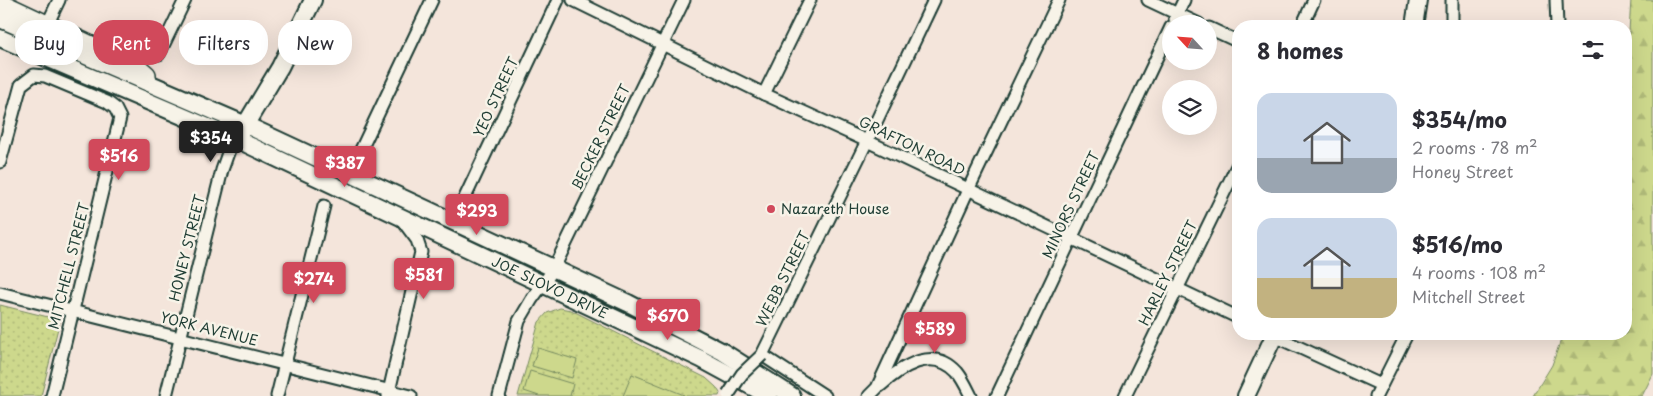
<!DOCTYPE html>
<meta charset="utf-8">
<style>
:root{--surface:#fff;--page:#f7f7f7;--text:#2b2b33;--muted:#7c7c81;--accent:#d1495b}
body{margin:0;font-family:"Playpen Sans",sans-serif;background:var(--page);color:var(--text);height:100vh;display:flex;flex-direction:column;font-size:19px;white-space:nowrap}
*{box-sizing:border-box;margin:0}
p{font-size:16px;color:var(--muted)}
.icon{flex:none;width:28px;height:28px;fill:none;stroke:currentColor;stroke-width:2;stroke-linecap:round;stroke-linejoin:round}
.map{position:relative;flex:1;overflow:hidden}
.panel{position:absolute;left:1232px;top:20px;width:400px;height:320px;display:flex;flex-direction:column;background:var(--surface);border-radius:20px;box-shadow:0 5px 20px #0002}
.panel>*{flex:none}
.hud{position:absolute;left:15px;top:20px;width:475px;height:45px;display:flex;gap:10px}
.needle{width:32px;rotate:296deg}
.fabs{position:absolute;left:1162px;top:15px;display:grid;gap:10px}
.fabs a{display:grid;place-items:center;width:55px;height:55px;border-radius:50%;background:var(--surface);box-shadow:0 5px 20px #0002;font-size:25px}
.price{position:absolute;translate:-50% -42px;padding:0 11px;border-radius:5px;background:var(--accent);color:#fff;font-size:16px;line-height:32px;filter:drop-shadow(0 1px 2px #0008)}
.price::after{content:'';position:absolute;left:50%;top:30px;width:15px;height:11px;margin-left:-8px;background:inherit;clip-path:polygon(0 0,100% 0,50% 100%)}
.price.active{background:#222;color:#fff}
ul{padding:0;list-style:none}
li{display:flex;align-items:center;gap:15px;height:125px;padding:0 25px}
li span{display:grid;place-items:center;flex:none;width:140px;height:100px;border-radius:15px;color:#555}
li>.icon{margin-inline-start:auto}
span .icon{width:60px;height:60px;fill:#fffc;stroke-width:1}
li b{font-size:21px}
h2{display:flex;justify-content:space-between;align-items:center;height:60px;padding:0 25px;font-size:21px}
.pill{padding:0 18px;border-radius:20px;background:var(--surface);box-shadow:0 5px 20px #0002;font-size:18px;line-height:45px}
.pill.active{background:var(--accent);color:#fff}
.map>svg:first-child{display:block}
</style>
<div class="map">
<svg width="1653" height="396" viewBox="0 0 1653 396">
<defs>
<pattern id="forest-firs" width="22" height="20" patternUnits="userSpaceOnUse" patternTransform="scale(1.25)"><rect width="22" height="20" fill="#cdd88c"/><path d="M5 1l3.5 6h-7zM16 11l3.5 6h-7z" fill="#b0ba79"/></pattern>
<pattern id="park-dots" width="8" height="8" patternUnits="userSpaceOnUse" patternTransform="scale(1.25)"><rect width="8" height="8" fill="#cdd88c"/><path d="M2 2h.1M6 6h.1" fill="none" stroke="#b0ba79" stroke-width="1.8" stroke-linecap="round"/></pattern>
</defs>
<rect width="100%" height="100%" fill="#f4e5db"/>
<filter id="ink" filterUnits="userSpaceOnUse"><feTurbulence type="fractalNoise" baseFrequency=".02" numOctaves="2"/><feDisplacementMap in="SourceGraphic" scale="10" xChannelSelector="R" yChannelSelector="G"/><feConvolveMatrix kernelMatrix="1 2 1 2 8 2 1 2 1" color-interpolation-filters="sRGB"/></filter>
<g filter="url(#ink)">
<path fill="url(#forest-firs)" stroke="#768a60" d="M1631 0H1653V374L1642 396H1533L1552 365 1563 334H1626V78Z"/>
<g fill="url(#park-dots)" stroke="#768a60">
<path d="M0 305 60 320 41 396H0Z"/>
<path d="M560 308 571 310 706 378 716 387 720 393 719 396H518L539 322 547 313Z"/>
</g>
<g fill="#cdd88c" stroke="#768a60">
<path d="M538 348 577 360 572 378 532 366Z"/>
<path d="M530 371 573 384 570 396H539L524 391Z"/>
<path d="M632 374 684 395 683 396H623Z"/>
</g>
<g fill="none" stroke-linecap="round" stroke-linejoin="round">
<defs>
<g id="street">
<path d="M573 0 764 94 867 141 1239 318"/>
<path d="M1148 0 1199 24"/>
<path d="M1452 0V26"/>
<path d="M1556 0 1557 26"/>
<path d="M1175 19 1184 0"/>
<path d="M47 25 59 0"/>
<path d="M1302 26 1314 0"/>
<path d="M1209 28 1239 42"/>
<path d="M159 54 185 0"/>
<path d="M764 94 810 0"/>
<path d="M358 156 432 0"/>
<path d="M0 162 21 85 34 75 45 76 107 102 115 108 120 118 52 396"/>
<path d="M461 206 558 0"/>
<path d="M0 293 411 396"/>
<path d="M1270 334 1381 385"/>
<path d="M880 386C900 368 932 345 957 372 963 379 967 388 971 396"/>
<path d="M166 396 222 170 229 150 236 139"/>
<path d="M277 396 324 206"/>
<path d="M388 396 421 252 417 240 402 220"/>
<path d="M499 396 519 321 532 299 553 270 684 0"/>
<path d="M825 396 762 355 867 141 934 0"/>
<path d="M869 396 877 388 968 190 1059 0"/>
<path d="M997 396 1171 27"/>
<path d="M1125 396 1239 162"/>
<path d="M1376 396 1407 334"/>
</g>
<g id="secondary">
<path d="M0 19 246 125 628 303 723 352 792 396"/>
<path d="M1414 26 1418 0"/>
<path id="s1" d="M0 38 236 139 701 359 769 396"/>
<path d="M241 132 280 67 313 0"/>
<path d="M1246 396 1275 334"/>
</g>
<path id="primary" d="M0 3 138 68 146 75V80"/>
</defs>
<use href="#street" stroke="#1f3d34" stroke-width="15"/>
<use href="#secondary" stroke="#1f3d34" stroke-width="20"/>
<use href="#primary" stroke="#1f3d34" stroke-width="22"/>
<use href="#street" stroke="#f7f3e8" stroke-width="11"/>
<use href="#secondary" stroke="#f7f3e8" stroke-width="16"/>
<use href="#primary" stroke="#f7f3e8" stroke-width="19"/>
<defs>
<path id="street-bridge" d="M728 395 742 374 762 355"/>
</defs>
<use href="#street-bridge" stroke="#1f3d34" stroke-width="15" stroke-linecap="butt"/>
<use href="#street-bridge" stroke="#f7f3e8" stroke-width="11"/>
</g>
</g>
<circle fill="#d1495b" stroke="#f7f3e8" stroke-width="2" cx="771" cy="209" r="5"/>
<g text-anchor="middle" stroke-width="5" stroke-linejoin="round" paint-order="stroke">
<g font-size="14" fill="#1f3d34" stroke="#f7f3e8">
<text transform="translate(496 97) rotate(-65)" y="5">YEO STREET</text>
<text transform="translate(601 137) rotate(-64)" y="5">BECKER STREET</text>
<text transform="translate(912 146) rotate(26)" y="5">GRAFTON ROAD</text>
<text transform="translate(1071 205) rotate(-65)" y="5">MINORS STREET</text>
<text transform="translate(187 248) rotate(-76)" y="5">HONEY STREET</text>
<text transform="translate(69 266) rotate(-76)" y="5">MITCHELL STREET</text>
<text transform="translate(1168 273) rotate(-64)" y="5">HARLEY STREET</text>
<text transform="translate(783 279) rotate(-64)" y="5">WEBB STREET</text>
<text dy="5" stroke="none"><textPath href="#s1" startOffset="604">JOE SLOVO DRIVE</textPath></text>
<text transform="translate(209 329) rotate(14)" y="5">YORK AVENUE</text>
</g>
<g font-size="14" fill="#1f3d34" stroke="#f7f3e8" text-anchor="start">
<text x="781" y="214">Nazareth House</text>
</g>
</g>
</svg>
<div class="fabs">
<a><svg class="needle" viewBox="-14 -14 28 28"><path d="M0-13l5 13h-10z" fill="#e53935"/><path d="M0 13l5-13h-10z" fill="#7c7c81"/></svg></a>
<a><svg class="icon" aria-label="layers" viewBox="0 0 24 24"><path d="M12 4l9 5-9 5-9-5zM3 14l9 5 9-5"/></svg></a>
</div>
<b class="price active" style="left:211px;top:163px">$354</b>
<b class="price" style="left:119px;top:181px">$516</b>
<b class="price" style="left:345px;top:188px">$387</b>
<b class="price" style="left:477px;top:236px">$293</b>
<b class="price" style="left:424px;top:300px">$581</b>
<b class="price" style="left:314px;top:304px">$274</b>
<b class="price" style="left:668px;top:341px">$670</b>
<b class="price" style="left:935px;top:354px">$589</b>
<div class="hud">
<a class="pill">Buy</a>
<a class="pill active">Rent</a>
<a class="pill">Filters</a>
<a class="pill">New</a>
</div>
<section class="panel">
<h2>8 homes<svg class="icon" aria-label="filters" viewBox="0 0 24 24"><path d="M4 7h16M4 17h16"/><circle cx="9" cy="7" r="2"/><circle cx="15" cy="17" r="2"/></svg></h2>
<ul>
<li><span style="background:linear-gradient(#c9d6e8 65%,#9aa5b1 0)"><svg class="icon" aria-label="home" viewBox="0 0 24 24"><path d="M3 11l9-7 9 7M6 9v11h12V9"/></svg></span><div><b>$354/mo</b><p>2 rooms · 78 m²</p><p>Honey Street</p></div></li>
<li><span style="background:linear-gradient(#c9d6e8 60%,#c2b280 0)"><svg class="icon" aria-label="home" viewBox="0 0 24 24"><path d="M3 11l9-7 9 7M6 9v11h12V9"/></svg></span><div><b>$516/mo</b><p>4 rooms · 108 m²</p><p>Mitchell Street</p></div></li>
</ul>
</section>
</div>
